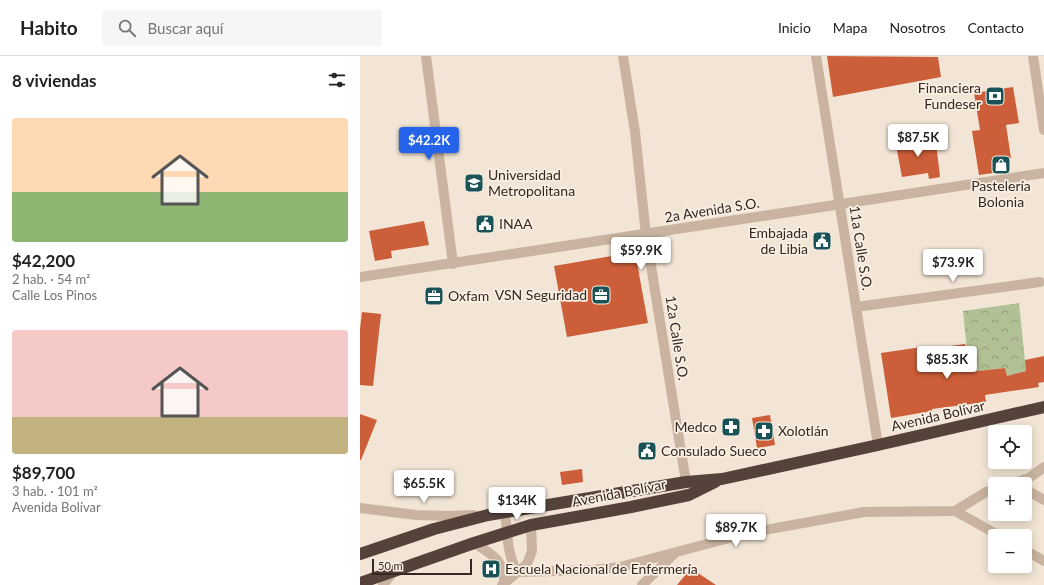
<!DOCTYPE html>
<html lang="es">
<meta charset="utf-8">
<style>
:root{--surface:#fff;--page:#f6f6f6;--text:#202124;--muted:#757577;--line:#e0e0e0;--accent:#2563eb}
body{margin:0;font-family:Lato,sans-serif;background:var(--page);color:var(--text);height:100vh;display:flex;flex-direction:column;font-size:15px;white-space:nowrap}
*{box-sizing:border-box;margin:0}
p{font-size:13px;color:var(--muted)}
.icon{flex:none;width:22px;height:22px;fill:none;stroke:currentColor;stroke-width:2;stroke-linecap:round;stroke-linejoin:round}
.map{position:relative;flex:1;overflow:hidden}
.sheet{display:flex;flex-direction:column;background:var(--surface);width:360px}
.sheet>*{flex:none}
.buttons{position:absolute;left:628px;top:369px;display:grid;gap:8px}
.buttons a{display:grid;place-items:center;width:44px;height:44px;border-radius:4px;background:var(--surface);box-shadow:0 2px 10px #0003;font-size:20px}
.scale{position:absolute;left:12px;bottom:10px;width:100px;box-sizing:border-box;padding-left:4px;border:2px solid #342924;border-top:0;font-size:11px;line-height:14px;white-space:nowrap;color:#342924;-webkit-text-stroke:3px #faefe2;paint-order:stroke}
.price{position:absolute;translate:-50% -34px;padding:0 9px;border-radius:4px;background:#fff;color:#222;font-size:13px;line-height:26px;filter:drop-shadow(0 1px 2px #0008)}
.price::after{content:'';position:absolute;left:50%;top:24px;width:12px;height:9px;margin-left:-6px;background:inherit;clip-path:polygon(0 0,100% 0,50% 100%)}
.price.on{background:var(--accent);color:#fff}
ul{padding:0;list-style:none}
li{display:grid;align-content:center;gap:8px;height:212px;padding:0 12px}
li span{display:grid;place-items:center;height:124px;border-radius:4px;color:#555}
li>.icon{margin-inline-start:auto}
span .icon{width:72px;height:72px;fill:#fffc;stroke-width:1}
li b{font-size:17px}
h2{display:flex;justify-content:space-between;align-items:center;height:48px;padding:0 12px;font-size:17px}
header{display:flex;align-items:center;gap:24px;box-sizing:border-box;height:56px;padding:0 20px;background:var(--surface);border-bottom:1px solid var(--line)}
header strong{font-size:19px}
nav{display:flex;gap:22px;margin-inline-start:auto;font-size:14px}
.search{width:280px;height:36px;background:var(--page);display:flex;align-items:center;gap:10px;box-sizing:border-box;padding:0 14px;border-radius:4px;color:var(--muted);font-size:15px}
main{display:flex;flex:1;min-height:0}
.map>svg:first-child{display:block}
</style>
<header>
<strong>Habito</strong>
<div class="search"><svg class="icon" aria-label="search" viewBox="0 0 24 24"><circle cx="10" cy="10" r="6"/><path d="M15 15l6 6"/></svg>Buscar aquí</div>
<nav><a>Inicio</a><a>Mapa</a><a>Nosotros</a><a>Contacto</a></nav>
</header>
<main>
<section class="sheet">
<h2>8 viviendas<svg class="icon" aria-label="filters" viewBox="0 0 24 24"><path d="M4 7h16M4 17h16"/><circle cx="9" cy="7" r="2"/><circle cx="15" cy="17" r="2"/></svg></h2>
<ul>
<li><span style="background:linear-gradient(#ffd9b3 60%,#8fb573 0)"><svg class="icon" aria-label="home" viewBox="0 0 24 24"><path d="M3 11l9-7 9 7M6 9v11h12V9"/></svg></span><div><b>$42,200</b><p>2 hab. · 54 m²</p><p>Calle Los Pinos</p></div></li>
<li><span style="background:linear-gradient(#f6c9c9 70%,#c2b280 0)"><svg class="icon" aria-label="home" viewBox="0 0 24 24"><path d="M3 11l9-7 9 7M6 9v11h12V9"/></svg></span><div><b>$89,700</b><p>3 hab. · 101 m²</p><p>Avenida Bolívar</p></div></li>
</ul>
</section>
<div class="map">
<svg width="684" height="529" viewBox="0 0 684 529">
<defs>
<pattern id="forest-crowns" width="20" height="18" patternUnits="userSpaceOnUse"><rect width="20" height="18" fill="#b2c195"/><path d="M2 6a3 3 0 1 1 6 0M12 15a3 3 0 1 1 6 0" fill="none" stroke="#929d79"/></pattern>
</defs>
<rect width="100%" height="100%" fill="#f2e5d5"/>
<path fill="url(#forest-crowns)" d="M659 247 666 315 647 320 645 312 609 316 603 255Z"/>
<g fill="#cc5e39">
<path d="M467 0 578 1 581 21 473 41Z"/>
<path d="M653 31 659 67 646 69 651 102 645 103 647 115 619 119 612 75 620 74 614 37Z"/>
<path d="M552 81 553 88 576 86 580 121 569 123 568 117 542 121 535 84Z"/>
<path d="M64 165 69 189 31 195 32 202 15 205 9 175Z"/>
<path d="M275 196 288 267 207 281 194 210Z"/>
<path d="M2 256 21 258 13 330 0 329V273Z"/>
<path d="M605 288 609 316 645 312 647 320 666 315 665 304 684 300V326L678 327 679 331 625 339 626 346 572 353V355L531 362 521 297 562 291V294Z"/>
<path d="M0 358 17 364 1 404H0Z"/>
<path d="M410 359 415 389 397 392 392 362Z"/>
<path d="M222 413 223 426 202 429 200 416Z"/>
<path d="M335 515 356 529H317L327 517 330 520Z"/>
</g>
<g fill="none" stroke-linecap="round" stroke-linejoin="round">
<g stroke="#cab4a1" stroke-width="10">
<path d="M66 0 93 208"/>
<path d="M263 0 275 76 286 179 326 426"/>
<path d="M456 0 518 389"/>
<path d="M673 0 684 74"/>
<path d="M0 221C228 188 456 151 684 117"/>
<path d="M496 251 680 226"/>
<path d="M651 428 669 422 684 411"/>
<path d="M665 433 684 444"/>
<path d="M0 452 56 459 91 460 114 459"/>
<path d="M595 455 640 480"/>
<path d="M145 456C147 473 147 502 158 516"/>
<path d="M114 487C131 498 145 504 144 527"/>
<path d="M665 494 684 505"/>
<path d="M158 516 232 514 260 511 388 477 504 456 595 455 626 436 635 433"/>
<path d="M23 529 34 515"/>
<path d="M142 529 167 508 172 495 171 469"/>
<path d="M282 529 314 498"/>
</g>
<g stroke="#55433b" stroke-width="12">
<path d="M0 498 74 473 128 459 326 426 362 423 518 389 684 351"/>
<path d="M0 527 114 487 171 469 271 451 329 439 355 426"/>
</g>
</g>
<defs>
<symbol id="bank-square" viewBox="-11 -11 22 22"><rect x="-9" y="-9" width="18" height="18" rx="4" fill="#195257" stroke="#faefe2"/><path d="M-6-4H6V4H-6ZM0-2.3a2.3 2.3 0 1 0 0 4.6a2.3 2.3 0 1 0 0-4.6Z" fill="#fff"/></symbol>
<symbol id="shop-square" viewBox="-11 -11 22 22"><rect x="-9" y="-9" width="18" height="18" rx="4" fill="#195257" stroke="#faefe2"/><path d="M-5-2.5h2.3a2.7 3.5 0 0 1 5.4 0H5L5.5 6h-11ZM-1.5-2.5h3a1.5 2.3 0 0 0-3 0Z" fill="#fff"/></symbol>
<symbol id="university-square" viewBox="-11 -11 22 22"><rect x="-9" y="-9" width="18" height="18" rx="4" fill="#195257" stroke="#faefe2"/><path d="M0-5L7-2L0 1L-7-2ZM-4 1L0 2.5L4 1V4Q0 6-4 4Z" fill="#fff"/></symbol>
<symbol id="civic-square" viewBox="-11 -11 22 22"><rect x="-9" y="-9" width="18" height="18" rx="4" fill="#195257" stroke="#faefe2"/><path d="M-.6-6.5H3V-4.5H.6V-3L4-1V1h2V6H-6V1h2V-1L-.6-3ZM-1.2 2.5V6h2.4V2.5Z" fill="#fff"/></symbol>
<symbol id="office-square" viewBox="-11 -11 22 22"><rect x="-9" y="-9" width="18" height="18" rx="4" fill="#195257" stroke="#faefe2"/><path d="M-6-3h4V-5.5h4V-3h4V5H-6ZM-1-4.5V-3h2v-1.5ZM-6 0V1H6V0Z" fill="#fff"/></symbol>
<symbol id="pharmacy-square" viewBox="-11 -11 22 22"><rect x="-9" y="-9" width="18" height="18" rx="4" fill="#195257" stroke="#faefe2"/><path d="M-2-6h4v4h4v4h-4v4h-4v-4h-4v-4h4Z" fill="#fff"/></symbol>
<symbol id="hospital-square" viewBox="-11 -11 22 22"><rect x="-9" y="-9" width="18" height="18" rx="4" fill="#195257" stroke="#faefe2"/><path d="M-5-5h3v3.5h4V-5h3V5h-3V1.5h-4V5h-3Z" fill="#fff"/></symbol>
</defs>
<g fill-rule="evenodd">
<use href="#bank-square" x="624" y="29" width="22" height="22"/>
<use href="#shop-square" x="630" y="98" width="22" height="22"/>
<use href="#university-square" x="103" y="116" width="22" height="22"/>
<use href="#civic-square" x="114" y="157" width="22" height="22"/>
<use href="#civic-square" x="451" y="174" width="22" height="22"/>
<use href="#office-square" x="230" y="228" width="22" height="22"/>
<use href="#office-square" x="63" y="229" width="22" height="22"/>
<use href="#pharmacy-square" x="360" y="360" width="22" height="22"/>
<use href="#pharmacy-square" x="393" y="364" width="22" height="22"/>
<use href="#civic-square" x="276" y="384" width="22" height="22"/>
<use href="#hospital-square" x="120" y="502" width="22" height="22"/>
</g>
<g text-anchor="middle" stroke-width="3.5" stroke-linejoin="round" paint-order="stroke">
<g font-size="14" fill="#342924" stroke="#faefe2" text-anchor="start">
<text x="621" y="37" text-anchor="end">Financiera<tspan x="621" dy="16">Fundeser</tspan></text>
<text x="128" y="124">Universidad<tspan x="128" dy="16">Metropolitana</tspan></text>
<text x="641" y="135" text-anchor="middle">Pastelería<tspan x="641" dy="16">Bolonia</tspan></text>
<text x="139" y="173">INAA</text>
<text x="448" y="182" text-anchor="end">Embajada<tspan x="448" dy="16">de Libia</tspan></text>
<text x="227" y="244" text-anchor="end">VSN Seguridad</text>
<text x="88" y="245">Oxfam</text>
<text x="357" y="376" text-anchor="end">Medco</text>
<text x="418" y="380">Xolotlán</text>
<text x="301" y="400">Consulado Sueco</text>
<text x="145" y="518">Escuela Nacional de Enfermería</text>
</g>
<g font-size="14" fill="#342924" stroke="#faefe2">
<text transform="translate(352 154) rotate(-9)" y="5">2a Avenida S.O.</text>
<text transform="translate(501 192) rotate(81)" y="5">11a Calle S.O.</text>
<text transform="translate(317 282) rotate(81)" y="5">12a Calle S.O.</text>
<text transform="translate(578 360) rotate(-13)" y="5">Avenida Bolívar</text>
<text transform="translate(259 437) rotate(-11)" y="5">Avenida Bolívar</text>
</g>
</g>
</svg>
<div class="buttons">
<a><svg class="icon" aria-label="locate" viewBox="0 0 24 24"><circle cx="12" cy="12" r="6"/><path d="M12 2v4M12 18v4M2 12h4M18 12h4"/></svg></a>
<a>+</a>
<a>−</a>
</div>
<div class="scale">50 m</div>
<b class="price" style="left:558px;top:102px">$87.5K</b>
<b class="price on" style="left:69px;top:105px">$42.2K</b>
<b class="price" style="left:281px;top:215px">$59.9K</b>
<b class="price" style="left:593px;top:227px">$73.9K</b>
<b class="price" style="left:587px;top:324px">$85.3K</b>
<b class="price" style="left:64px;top:448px">$65.5K</b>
<b class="price" style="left:157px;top:465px">$134K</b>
<b class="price" style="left:376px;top:492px">$89.7K</b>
</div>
</main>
